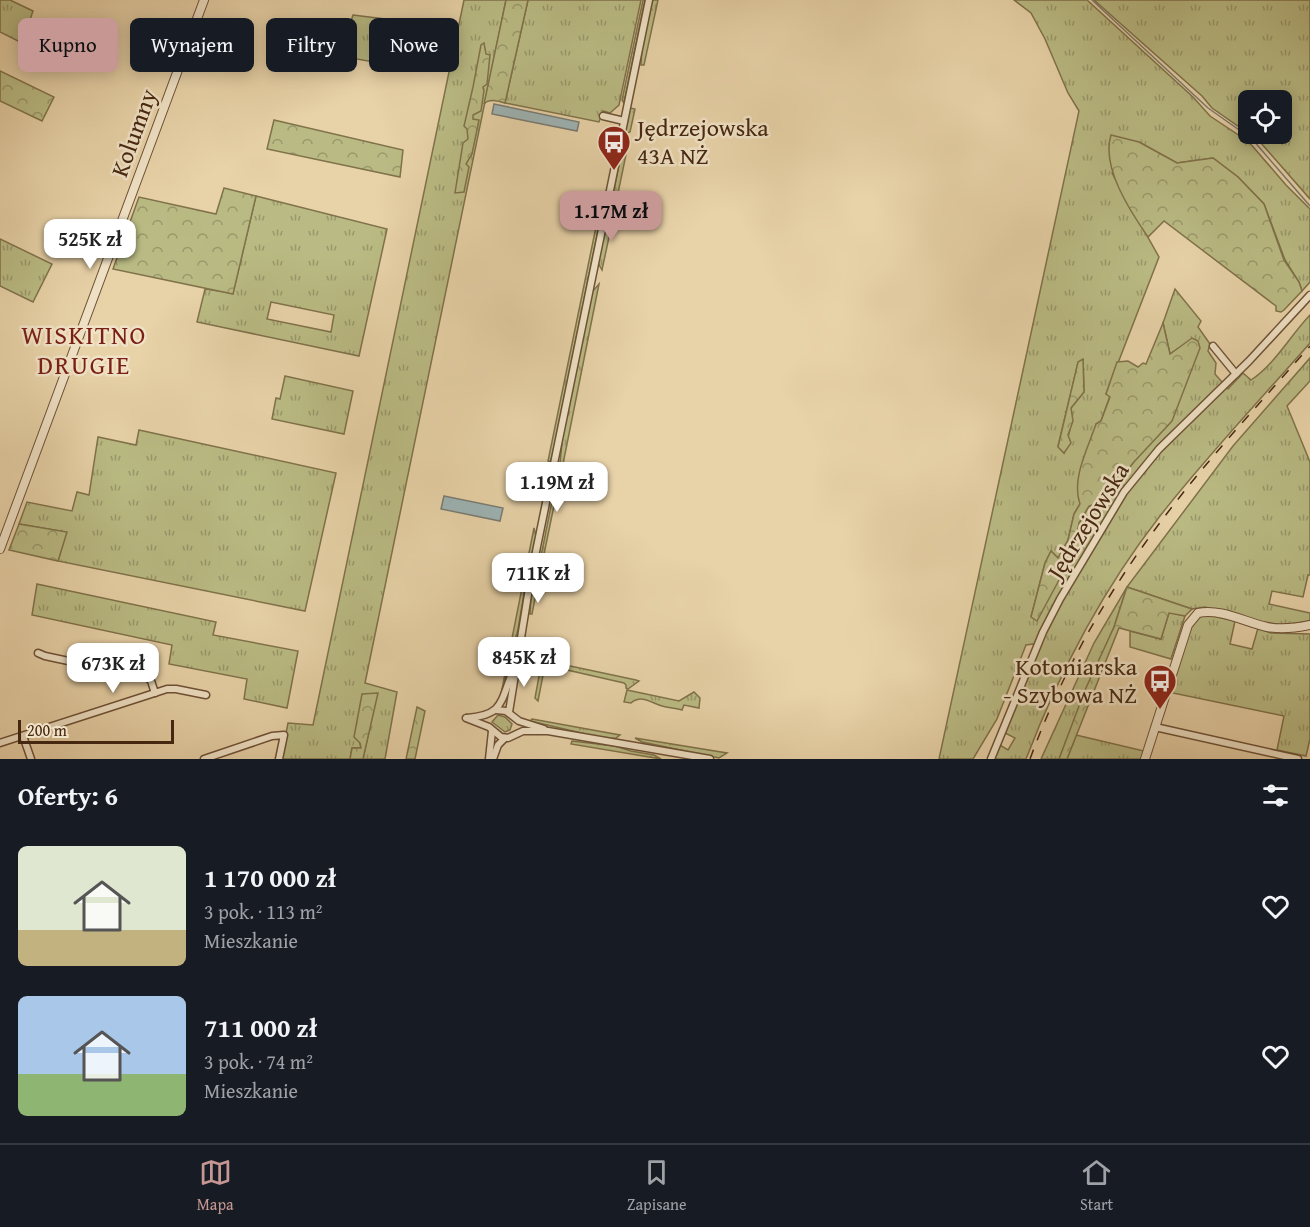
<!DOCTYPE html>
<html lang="pl">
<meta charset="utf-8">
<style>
:root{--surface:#171b24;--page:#20242c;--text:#f1f3f6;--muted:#9ea1a6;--line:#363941;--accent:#c59692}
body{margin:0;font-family:"Gentium Book Plus",serif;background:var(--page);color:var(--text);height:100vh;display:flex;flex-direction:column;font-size:22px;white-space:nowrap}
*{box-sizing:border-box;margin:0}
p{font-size:20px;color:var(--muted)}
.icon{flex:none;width:33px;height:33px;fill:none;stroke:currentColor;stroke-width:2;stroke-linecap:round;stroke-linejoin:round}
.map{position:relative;height:759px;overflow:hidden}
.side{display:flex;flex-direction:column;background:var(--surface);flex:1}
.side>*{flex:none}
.guide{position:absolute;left:18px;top:18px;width:600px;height:54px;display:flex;gap:12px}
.fabs{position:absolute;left:1238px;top:90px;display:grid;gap:12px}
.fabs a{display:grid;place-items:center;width:54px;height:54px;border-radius:9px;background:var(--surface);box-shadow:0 3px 15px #0003;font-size:30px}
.scale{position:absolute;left:18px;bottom:15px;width:156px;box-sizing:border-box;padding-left:6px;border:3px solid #462811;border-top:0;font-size:16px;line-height:21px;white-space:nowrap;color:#462811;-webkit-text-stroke:4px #f0e2c6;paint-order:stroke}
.price{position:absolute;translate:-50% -51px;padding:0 14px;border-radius:12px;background:#fff;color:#222;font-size:20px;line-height:39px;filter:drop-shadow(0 2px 3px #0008)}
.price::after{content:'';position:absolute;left:50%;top:36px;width:18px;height:14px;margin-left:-9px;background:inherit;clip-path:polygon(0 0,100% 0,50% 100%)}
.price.on{background:var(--accent);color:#111}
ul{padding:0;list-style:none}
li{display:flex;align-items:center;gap:18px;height:150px;padding:0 18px}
li span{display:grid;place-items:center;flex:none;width:168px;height:120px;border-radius:9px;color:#555}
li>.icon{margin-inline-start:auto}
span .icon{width:72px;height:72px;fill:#fffc;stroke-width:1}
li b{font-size:26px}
h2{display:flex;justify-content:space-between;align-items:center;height:72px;padding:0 18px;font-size:26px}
.tag{padding:0 21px;border-radius:9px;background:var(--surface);box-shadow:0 3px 15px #0003;font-size:21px;line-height:54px}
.tag.on{background:var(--accent);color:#111}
.menu{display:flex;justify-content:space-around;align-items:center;height:84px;border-top:2px solid var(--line);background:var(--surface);font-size:16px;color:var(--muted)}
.menu a{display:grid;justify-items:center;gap:3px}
.menu .on{color:var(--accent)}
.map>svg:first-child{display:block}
</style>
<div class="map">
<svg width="1310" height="759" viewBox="0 0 1310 759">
<defs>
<pattern id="grass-tufts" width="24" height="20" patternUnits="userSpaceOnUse" patternTransform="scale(1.5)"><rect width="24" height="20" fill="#babb84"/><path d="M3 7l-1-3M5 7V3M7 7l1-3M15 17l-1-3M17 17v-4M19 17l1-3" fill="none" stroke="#99986b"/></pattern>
<pattern id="forest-crowns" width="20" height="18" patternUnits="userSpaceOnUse" patternTransform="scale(1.5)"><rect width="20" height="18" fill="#babb84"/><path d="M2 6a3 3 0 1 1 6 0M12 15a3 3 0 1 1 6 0" fill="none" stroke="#99986b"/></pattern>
</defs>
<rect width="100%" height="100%" fill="#e8d2a8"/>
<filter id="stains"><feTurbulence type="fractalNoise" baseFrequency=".00333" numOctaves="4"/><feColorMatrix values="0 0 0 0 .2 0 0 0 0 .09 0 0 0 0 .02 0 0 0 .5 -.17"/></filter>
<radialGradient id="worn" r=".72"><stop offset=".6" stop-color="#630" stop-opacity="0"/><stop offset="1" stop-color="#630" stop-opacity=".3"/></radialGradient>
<g fill="url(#grass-tufts)" stroke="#80724a" stroke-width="1.5" fill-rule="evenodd">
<path d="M0 0H10L33 11 22 43 0 32Z"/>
<path d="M464 0H506L365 683 397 692 385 759H363L377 693 360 743 361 748H352L350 759H281L288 723 313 725Z"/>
<path d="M528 0H641L619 105 610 113 603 111 599 122 505 103Z"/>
<path d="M643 0H645L624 103 622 100Z"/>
<path d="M652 0H658L644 65H641L642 47Z"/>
<path d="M1014 0H1087L1193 97 1210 116 1249 142 1286 185 1310 209V282L1302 291 1299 282 1285 260 1264 204 1238 177 1213 158 1177 163 1139 142 1112 173 1159 257 1106 394 1110 396 1101 421 1096 424 1080 504 1074 514 1068 540 1058 558 1051 551 1045 563 1031 617 1073 554 1079 523 1089 506 1105 500 1133 463 1179 348 1170 354 1163 323 1175 289 1201 321 1198 327 1210 344 1208 351 1216 363 1215 374 1228 389 1243 373 1251 380C1275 364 1290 336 1310 315V343C1260 400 1207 456 1160 516 1103 589 1059 673 1026 759H994L1000 745 1008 750 1015 738 1005 733 1041 643 1026 645 997 719 973 759H939L1079 111 1068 93 1045 39 1031 13ZM1083 360 1084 392 1071 408C1074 424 1067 437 1064 453L1058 446 1078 363Z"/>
<path d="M1094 0H1310V199L1260 142 1249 134H1281V100H1248V133L1212 108 1202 96Z"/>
<path d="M353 15 425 24 418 70 340 56Z"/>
<path d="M630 108 635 109 630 132 624 134Z"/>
<path d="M624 139 629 140 616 203 612 199Z"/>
<path d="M256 196 387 229 359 356 197 322 205 289 233 293ZM271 302 334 315 331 332 267 319Z"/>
<path d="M612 209H615L602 270 598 263 609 211Z"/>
<path d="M597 222 599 226 551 462 548 461Z"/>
<path d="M0 239 52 264 33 302 0 286Z"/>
<path d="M599 284 563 464 560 463 563 433 592 292Z"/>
<path d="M1310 358V381L1287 406 1310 462V575H1308L1303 597 1272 591 1269 604 1310 613V621L1282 625 1258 621 1205 607 1192 609 1127 587 1114 627 1059 759H1041L1094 643 1127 587 1233 446Z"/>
<path d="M285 376 353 391 344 434 272 419 276 398 280 399Z"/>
<path d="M139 430 336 473 305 611 58 561 66 532 19 524 27 502 72 511 77 492 89 495 98 437 136 445Z"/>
<path d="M559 466 562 467 543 559 541 556Z"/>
<path d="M534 528 536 536 527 579 523 583Z"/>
<path d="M542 563 532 614H530C531 601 531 571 542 563Z"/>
<path d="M37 584 216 622 213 635 298 651 287 708 244 699 247 679 169 664 172 645 32 615Z"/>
<path d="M522 588 524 593 518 629 501 694Z"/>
<path d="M1169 612 1185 616 1171 659 1130 647V631L1161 639Z"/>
<path d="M1209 615 1235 621 1230 644 1252 649 1258 628 1271 633 1310 634V739L1306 756 1277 750 1284 716 1168 692 1192 624 1198 617Z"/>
<path d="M542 660 636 680 639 681 628 689 626 688V685L624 683 545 665 538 701 535 698Z"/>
<path d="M627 690 679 701 694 692 700 698 699 708 684 705 682 710C676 708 669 708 662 706 651 703 642 694 631 703L624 702Z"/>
<path d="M498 715 505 717 512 724 510 730 505 732 492 722Z"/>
<path d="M532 719 620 735 616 738 607 739 530 721Z"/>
<path d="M1076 735 1144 751 1142 759H1067Z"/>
<path d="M635 738 727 753 719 758 642 742Z"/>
<path d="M572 741 615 746 631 751 654 755 661 759 571 744Z"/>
</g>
<g fill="url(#forest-crowns)" stroke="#80724a" stroke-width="1.5">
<path d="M506 0H528L505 103C498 101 489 98 484 104Z"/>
<path d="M484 43 486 54 490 55 487 84 483 87 484 90 481 111 473 115V119L479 120 472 154 466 164 469 167 464 192 455 193 463 143 468 139 467 129 464 126 473 87 481 45Z"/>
<path d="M0 71 54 97 42 121 0 101Z"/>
<path d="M274 120 403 150 400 177 267 149Z"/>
<path d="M1111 135 1139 142 1177 163 1213 158 1238 177 1264 204 1284 260 1299 282 1302 291 1284 310 1281 312 1276 311V306L1164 221 1148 237C1130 211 1101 167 1111 135Z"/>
<path d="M224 188 256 196 233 294 113 269 139 197 216 214Z"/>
<path d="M1163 323 1170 354 1192 338 1198 341 1200 348 1172 421 1133 463 1105 500 1089 506 1079 523 1073 554 1037 621 1031 617 1045 563 1051 551 1058 558 1068 540 1074 514 1080 504C1071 479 1088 448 1096 424L1101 421 1110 397 1106 394 1117 362 1128 361 1138 367 1143 363 1146 364Z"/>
<path d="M1083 359 1084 392 1071 408 1073 421 1068 435 1071 443 1064 453 1058 447 1078 362Z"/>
<path d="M19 524 67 532 58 561 9 550Z"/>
<path d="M1127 587 1192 609 1185 616 1169 613 1161 639 1119 628 1067 759H1059L1085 690 1114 627Z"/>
<path d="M378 693 363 759H350L352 748H361L360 743 354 737 362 694Z"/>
<path d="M417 707 425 711 415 759H406Z"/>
</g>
<g fill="#9db4b5" stroke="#7a7c73" stroke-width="1.5">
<path d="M494 104 579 122 577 131 492 114Z"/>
<path d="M444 496 503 508 500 521 441 509Z"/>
</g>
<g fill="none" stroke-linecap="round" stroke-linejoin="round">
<path stroke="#7a7c73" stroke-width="1.5" d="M1092 0 1208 108 1252 139 1310 206"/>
<defs>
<g id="minor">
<path d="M603 116 624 121"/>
<path d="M1213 346 1236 374"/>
<path d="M38 653 45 656 148 678 151 681 155 693"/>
<path d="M496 710 506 711 519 721 544 729"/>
<path d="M509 712 531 576 649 0"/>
<path d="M466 718 489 727 501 737 508 738 523 731H548L710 759"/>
<path d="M467 718C501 715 500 705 511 676"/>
<path d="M1155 727 1298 759"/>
<path d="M23 736 31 759"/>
<path d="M0 743 167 689H176L206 695"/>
<path d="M204 759 272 736 284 735 279 759"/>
<path d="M489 759 492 731"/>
<path d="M493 759 498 745 505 738"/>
<path d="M991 759 1043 632 1060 599 1124 492 1159 449 1249 361 1310 295"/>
</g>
<g id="tertiary">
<path d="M0 549 204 0"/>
<path d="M1145 759 1188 625 1198 613C1220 608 1245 622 1267 627 1282 630 1296 628 1310 625"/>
</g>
</defs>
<use href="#minor" stroke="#6e5237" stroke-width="9"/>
<use href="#tertiary" stroke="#6e5237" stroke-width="10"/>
<use href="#minor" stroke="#f0e2c6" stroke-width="6"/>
<use href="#tertiary" stroke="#f0e2c6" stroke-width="8"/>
<path stroke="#462811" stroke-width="1.5" stroke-dasharray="10 10" stroke-linecap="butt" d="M1030 759C1058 683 1096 612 1143 546 1193 475 1253 411 1310 346"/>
</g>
<defs>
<symbol id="bus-pin" viewBox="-11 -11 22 30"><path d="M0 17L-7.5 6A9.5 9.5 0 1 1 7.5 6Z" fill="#8f2418" stroke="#f0e2c6"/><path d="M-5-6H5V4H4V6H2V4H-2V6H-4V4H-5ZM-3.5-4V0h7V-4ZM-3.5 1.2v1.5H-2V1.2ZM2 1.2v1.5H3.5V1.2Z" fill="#fff"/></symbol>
</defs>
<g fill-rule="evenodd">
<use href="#bus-pin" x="595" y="123" width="38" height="52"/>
<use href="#bus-pin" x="1141" y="662" width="38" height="52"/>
</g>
<g text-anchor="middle" stroke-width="5" stroke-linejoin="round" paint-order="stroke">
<g font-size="24" fill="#462811" stroke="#f0e2c6" text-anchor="start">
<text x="637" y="136">Jędrzejowska<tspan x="637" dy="28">43A NŻ</tspan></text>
<text x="1137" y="675" text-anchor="end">Kotoniarska<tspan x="1137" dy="28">- Szybowa NŻ</tspan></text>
</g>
<g font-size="24" fill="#462811" stroke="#f0e2c6">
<text transform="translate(134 133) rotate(-70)" y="8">Kolumny</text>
<text transform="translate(1088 521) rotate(-58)" y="8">Jędrzejowska</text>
</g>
<g font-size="26" letter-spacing="1.5" fill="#7a1f14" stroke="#f0e2c6">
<text x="84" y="344">WISKITNO<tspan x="84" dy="30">DRUGIE</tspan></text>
</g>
</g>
<rect width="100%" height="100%" filter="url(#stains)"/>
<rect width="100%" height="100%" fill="url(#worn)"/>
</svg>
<div class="fabs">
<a><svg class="icon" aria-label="locate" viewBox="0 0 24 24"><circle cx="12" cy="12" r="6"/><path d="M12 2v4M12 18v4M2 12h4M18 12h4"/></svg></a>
</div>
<div class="scale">200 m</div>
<b class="price on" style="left:611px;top:242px">1.17M zł</b>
<b class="price" style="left:90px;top:270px">525K zł</b>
<b class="price" style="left:557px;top:513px">1.19M zł</b>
<b class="price" style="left:538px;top:604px">711K zł</b>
<b class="price" style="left:524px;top:688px">845K zł</b>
<b class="price" style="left:113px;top:694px">673K zł</b>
<div class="guide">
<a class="tag on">Kupno</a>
<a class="tag">Wynajem</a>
<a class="tag">Filtry</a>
<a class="tag">Nowe</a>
</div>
</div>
<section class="side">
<h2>Oferty: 6<svg class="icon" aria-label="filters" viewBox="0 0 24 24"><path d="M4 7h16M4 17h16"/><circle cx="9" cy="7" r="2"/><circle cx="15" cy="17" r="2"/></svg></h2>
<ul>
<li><span style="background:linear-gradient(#dfe7d0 70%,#c2b280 0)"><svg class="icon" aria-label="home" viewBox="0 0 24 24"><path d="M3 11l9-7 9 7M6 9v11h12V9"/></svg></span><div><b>1 170 000 zł</b><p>3 pok. · 113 m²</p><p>Mieszkanie</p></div><svg class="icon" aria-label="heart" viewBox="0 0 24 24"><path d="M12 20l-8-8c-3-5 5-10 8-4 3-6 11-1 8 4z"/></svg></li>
<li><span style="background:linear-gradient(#a9c7e8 65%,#8fb573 0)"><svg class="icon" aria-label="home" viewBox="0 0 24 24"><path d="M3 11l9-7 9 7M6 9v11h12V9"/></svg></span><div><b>711 000 zł</b><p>3 pok. · 74 m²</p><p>Mieszkanie</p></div><svg class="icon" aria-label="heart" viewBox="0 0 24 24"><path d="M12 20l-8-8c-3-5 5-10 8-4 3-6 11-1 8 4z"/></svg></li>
</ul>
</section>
<nav class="menu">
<a class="on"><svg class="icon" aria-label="map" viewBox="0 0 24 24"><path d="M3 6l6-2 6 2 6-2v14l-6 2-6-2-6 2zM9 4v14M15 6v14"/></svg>Mapa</a>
<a><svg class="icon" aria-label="saved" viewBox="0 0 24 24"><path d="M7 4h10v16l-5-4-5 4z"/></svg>Zapisane</a>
<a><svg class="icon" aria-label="home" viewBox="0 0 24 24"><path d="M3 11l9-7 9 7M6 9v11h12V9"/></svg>Start</a>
</nav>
